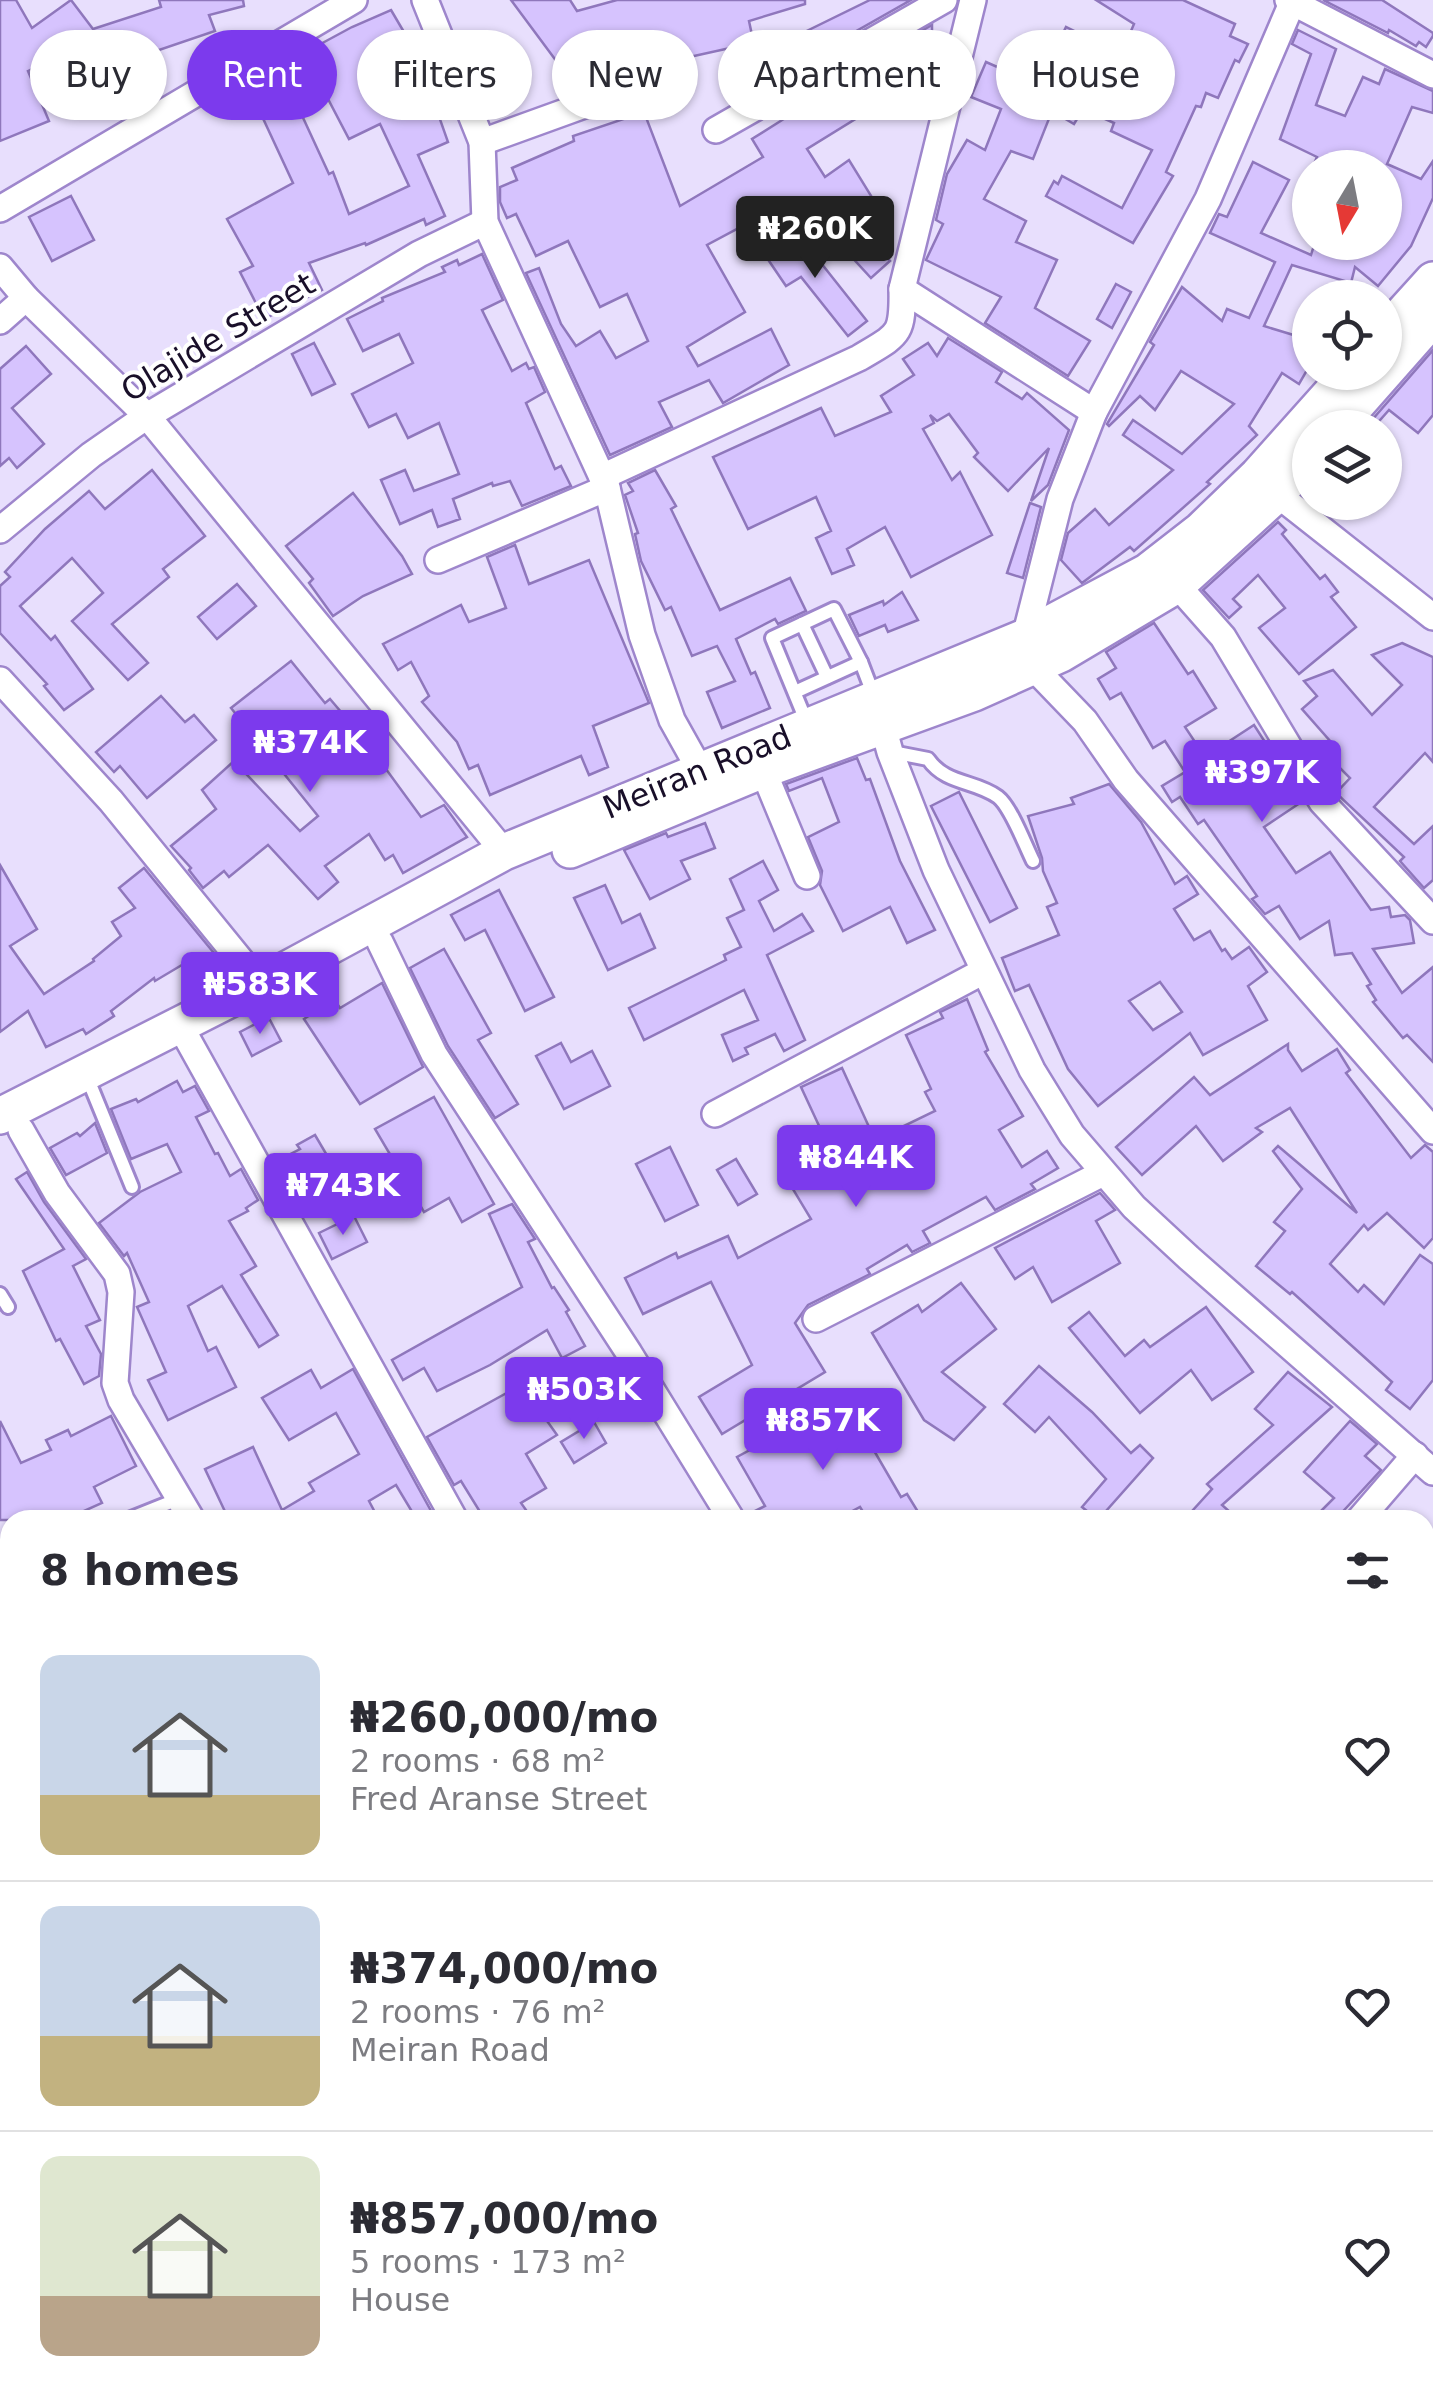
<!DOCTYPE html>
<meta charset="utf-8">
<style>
:root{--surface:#fff;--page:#f2f2f3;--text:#2b2b33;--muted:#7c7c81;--line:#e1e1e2;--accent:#7c3aed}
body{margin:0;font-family:"DejaVu Sans",sans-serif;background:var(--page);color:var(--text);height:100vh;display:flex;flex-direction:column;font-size:38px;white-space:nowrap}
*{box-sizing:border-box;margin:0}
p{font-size:32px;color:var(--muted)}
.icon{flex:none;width:55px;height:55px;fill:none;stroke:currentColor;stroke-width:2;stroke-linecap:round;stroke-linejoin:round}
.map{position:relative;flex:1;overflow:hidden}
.details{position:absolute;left:0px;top:1510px;width:1435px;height:892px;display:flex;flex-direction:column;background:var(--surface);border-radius:30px 30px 0 0;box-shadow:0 2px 8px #0004}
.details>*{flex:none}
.top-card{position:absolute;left:30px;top:30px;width:1375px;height:90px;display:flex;gap:20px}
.needle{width:65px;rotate:190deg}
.controls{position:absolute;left:1292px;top:150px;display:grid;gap:20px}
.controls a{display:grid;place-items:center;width:110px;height:110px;border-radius:50%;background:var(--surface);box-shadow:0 2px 8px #0004;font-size:50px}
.price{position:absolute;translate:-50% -85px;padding:0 22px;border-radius:10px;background:var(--accent);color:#fff;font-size:32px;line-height:65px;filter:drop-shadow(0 2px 5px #0008)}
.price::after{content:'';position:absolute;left:50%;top:60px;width:30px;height:22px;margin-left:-15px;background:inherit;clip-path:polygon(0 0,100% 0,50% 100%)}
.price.selected{background:#222;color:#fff}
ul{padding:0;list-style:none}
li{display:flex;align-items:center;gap:30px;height:250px;padding:0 40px}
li+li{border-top:2px solid var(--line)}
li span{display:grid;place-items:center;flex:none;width:280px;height:200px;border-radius:20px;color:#555}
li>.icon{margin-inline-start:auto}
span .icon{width:120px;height:120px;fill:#fffc;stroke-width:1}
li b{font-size:42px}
h2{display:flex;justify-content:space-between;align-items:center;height:120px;padding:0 40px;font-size:42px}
.chip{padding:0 35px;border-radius:45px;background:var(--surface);box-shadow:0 2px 8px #0004;font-size:35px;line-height:90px}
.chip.selected{background:var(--accent);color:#fff}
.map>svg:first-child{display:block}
</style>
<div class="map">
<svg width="1433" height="2402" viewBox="0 0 1433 2402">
<rect width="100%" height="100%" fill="#e8dffd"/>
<g fill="#d6c3fe" stroke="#8f77bc" stroke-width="2.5" fill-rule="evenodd">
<path d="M0 0H16L32 28 71 0 93 29 161 7 159 0H243L244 6 209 15 215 31 103 69 114 95 82 108 59 56 28 71 49 121 0 141Z"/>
<path d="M511 0H570L577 11 617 0H805V4L749 21 755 49 731 54 730 48 676 60 674 52 617 64 620 75 594 84 584 56 563 70Z"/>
<path d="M870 0H911L784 72 772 48Z"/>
<path d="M1096 0H1183L1235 24 1230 36 1248 44 1239 62 1235 60 1218 98 1206 93 1201 107 1196 106 1166 172 1173 176 1133 243 1046 196 1054 181 1058 184 1062 176 1122 208 1152 150 1111 131 1114 123 1083 109 1074 124 1052 111 1033 159 1011 151 984 199 1026 221 1016 242 1057 260 1035 308 1090 341 1068 376 985 323 1001 297 926 260 943 224 936 220 947 174 967 140 985 150 1001 109 971 97 986 62 1038 85 1066 27 1121 54 1134 24Z"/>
<path d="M1323 0H1382L1433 33V36L1426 47 1419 42 1416 46 1389 30 1388 33Z"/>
<path d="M391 10 421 61 405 69 427 108 435 105 448 142 418 155 445 216 426 225 424 219 366 245 365 243 309 263 322 290 264 319 240 272 253 266 227 219 293 183 248 86 281 70 329 174 333 172 349 214 409 186 380 124 349 139 304 53 352 27Z"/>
<path d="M932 25V39L911 51 925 76 807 149 825 177 849 160 889 225 868 238 890 261 871 278 812 214 804 220 791 200 707 245 745 312 687 347 698 366 771 329 789 365 723 403 709 380 659 402 672 427 610 455 526 273 539 268 561 324 576 346 600 331 616 358 648 341 627 294 600 307 568 241 536 256 516 214 507 218 500 202V187L517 180 512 168 574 141 573 136 644 112 680 206 763 157 752 139 798 110 794 104Z"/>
<path d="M1298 30 1336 49 1316 105 1345 116 1363 77 1379 84 1385 69 1433 91V113L1412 107 1387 164 1421 179 1433 161V198L1411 246 1378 286 1355 267 1351 283 1292 265 1264 326 1310 340V365L1299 384 1282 373 1249 426 1257 435 1207 482 1210 484 1134 551 1130 547 1082 583 1061 560 1068 533 1095 509 1109 525 1173 470 1123 435 1133 420 1182 454 1234 404 1181 371 1155 410 1140 396 1109 426 1107 424 1154 345 1150 342 1182 287 1222 321 1227 309 1249 318 1275 262 1210 233 1219 214 1227 217 1253 162 1289 180 1261 233 1311 255 1315 242H1385V168H1312L1317 157 1280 139 1311 54 1292 44Z"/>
<path d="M71 196 94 240 52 261 29 217Z"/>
<path d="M798 234 867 321 848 336 801 277 786 286 765 255Z"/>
<path d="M482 254 503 300 482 310 512 371 526 363 529 369 534 367 545 392 526 403 555 469 561 466 571 486 522 506 510 481 493 486 492 483 453 499 460 519 438 527 432 510 400 524 381 480 405 470 414 491 459 474 439 423 408 438 396 414 369 427 352 394 413 363 399 334 363 351 347 319 383 301 382 298 445 272 442 267 457 260 459 265Z"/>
<path d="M1116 284 1131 292 1112 328 1097 319Z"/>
<path d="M948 338 1002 372 996 382 1022 399 1027 393 1069 430 1048 485 1031 501 1049 448 1008 491 974 457 978 453 949 414 937 421 930 415 934 423 923 429 952 480 960 472 992 535 911 577 885 527 847 549 854 565 832 574 816 538 831 531 816 497 748 529 713 457 821 408 835 436 891 412 881 396 914 375 903 359 928 343 937 356Z"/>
<path d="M314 343 335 384 312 395 292 354Z"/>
<path d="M26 346 51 374 12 408 44 444 17 468 9 458 0 466V369Z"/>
<path d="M1433 350V415L1418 433 1389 410 1373 428H1365Z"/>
<path d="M152 470 205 536 163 569 169 577 112 624 148 663 128 680 72 621 103 593 72 558 20 606 51 640 55 636 93 689 64 710 44 686 47 684 0 633V586L10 577 5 572 45 529 89 491 105 509Z"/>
<path d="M655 470 676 506 671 509 720 610 790 578 806 611 778 624 775 619 736 639 751 674 755 672 770 708 722 728 707 692 735 681 717 646 692 656 671 607 665 610 641 561 635 534 638 533 625 495 633 491 628 483Z"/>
<path d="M353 493 402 556 412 574 363 596 333 616 309 583 313 579 286 546Z"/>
<path d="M1030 503 1041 507 1023 578 1007 573Z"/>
<path d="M1278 522 1286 530 1282 534 1320 579 1325 575 1338 592 1331 597 1356 627 1299 674 1259 628 1285 608 1258 575 1233 599 1241 607 1229 618 1203 590Z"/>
<path d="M515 545 529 584 589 560 649 703 593 726 608 767 589 775 581 756 490 795 478 765 469 769 457 742 422 702 429 696 411 662 398 670 383 644 461 605 469 622 506 608 487 557Z"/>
<path d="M237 584 256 606 217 639 198 617Z"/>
<path d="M902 592 918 620 888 632 885 625 859 636 849 615 883 601 884 605Z"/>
<path d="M1154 623 1188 674 1193 671 1216 708 1185 727 1205 757 1254 725 1303 801 1264 827 1296 873 1330 852 1371 910 1389 907 1391 917 1405 915 1410 920 1414 943 1373 949 1402 993 1433 967V1062L1407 1035 1403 1038 1373 1002 1376 1000 1367 986 1371 984 1352 953 1335 955 1329 921 1300 939 1279 906 1265 914 1252 899 1257 896 1204 820 1198 824 1180 797 1172 802 1162 786 1185 772 1165 741 1153 748 1121 693 1110 699 1098 679 1116 668 1106 652Z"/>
<path d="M1402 643 1433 657V762L1425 753 1374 807 1414 844 1433 826V880L1424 888 1400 861 1404 857 1336 793 1350 778 1330 758 1338 750 1302 709 1317 696 1304 681 1333 670 1372 715 1402 685 1372 655Z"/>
<path d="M291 661 325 703 330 699 364 739 421 817 444 805 467 837 403 873 393 855 385 860 369 834 325 866 338 882 318 899 268 845 229 877 224 871 203 888 189 870 191 868 171 846 216 809 202 790 234 761 300 831 318 816 231 708Z"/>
<path d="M161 696 185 722 194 715 216 740 147 798 120 766 114 772 96 752Z"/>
<path d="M857 758 866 780 870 779 900 861 935 930 907 943 890 907 843 931 820 885 822 871 808 837 839 822 822 778 789 791 786 784Z"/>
<path d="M1109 784 1141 822 1175 884 1187 876 1198 894 1174 909 1194 940 1210 931 1222 951 1225 949 1232 959 1249 947 1267 972 1248 986 1267 1020 1203 1055 1190 1033 1098 1106 1068 1069 1029 985 1015 991 1002 958 1059 935 1047 907 1057 903 1043 871 1042 858 1028 816 1074 804 1071 798ZM1160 982 1182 1012 1153 1030 1129 1001Z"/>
<path d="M959 792 1017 908 990 922 931 806Z"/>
<path d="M705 823 715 848 681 861 690 879 650 899 624 850 666 833 668 837Z"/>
<path d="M763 861 778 890 759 901 774 931 802 914 813 931 767 955 805 1040 784 1051 775 1034 745 1048 748 1054 733 1061 722 1035 758 1020 744 990 644 1040 629 1008 726 960 724 955 741 947 727 918 744 910 730 879Z"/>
<path d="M0 865 37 929 10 946 44 994 94 961 93 959 121 936 112 922 135 908 119 888 144 868 218 958 198 970 192 959 155 981 154 978 111 1011 114 1016 86 1034 83 1029 46 1047 28 1011 0 1032Z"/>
<path d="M605 885 622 923 640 914 655 948 608 970 574 898Z"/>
<path d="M499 890 554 997 525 1011 485 930 465 940 451 915Z"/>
<path d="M444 949 491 1033 478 1040 518 1104 495 1118 448 1046 410 968Z"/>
<path d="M382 983 423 1067 360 1104 304 1019 334 999 340 1008Z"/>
<path d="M967 999 988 1050 985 1052 1023 1116 999 1130 1022 1167 1047 1151 1058 1168 1031 1184 1035 1189 995 1210 986 1197 923 1231 930 1243 912 1252 907 1245 867 1269 870 1274 808 1305 795 1323 825 1372 722 1434 699 1397 752 1365 711 1282 643 1314 625 1278 676 1253 678 1258 728 1236 738 1258 811 1219 791 1186 834 1158 801 1087 842 1068 875 1140 935 1111 925 1092 931 1089 906 1035 943 1018 940 1012Z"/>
<path d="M263 1020H270L281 1041 252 1056 240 1032Z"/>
<path d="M561 1043 571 1062 592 1051 610 1086 564 1109 536 1056Z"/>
<path d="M1288 1044V1050L1302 1071 1337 1049 1350 1070 1346 1073 1411 1158 1425 1145 1433 1152V1238L1424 1248 1387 1213 1368 1230 1364 1225 1330 1264 1358 1292 1364 1285 1384 1304 1420 1255 1433 1264V1380L1410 1409 1386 1390 1392 1382 1292 1292 1290 1294 1256 1266 1285 1231 1274 1222 1302 1189 1273 1151 1278 1146 1357 1213 1290 1108 1256 1128 1262 1132 1223 1161 1196 1126 1142 1175 1116 1147 1194 1077 1210 1095Z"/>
<path d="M177 1081 183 1092 195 1086 209 1111 196 1117 215 1154 218 1153 230 1176 241 1169 258 1200 246 1208 248 1211 229 1221 256 1266 241 1275 278 1335 259 1347 222 1286 188 1306 208 1351 216 1347 236 1387 168 1420 148 1380 166 1372 137 1307 149 1302 127 1253 124 1256 99 1223 140 1192 181 1172 167 1144 131 1159 111 1109 136 1099 138 1102Z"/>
<path d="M434 1097 494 1204 462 1222 449 1198 424 1212 375 1129Z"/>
<path d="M95 1123 107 1153 66 1175 50 1148 77 1133 80 1136Z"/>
<path d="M315 1135 338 1174 295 1198 275 1162 300 1149 297 1145Z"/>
<path d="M670 1147 698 1205 665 1221 636 1164Z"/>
<path d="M736 1159 757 1194 738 1205 717 1170Z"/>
<path d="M27 1172 44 1202 86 1259 73 1266 100 1320 86 1326 101 1354 99 1376 84 1384 60 1339 56 1341 23 1271 64 1249 16 1179Z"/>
<path d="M1100 1193 1115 1210 1096 1221 1120 1263 1052 1302 1033 1267 1015 1279 995 1248Z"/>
<path d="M512 1204 535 1239 528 1242 552 1288 554 1287 569 1310 566 1312 585 1346 562 1358 547 1330 490 1365 437 1391 424 1368 403 1380 392 1360 522 1287 489 1214Z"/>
<path d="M354 1216 367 1242 332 1259 319 1233Z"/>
<path d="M961 1283 996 1329 942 1372 985 1407 954 1440 924 1420 872 1333 918 1305 922 1312Z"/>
<path d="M1206 1307 1253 1372 1212 1400 1191 1370 1140 1413 1069 1328 1089 1312 1125 1356 1144 1340 1150 1347Z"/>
<path d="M1039 1366 1092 1412 1131 1453 1140 1445 1153 1458 1098 1520 1082 1507 1106 1479 1049 1417 1035 1432 1004 1404Z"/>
<path d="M353 1369 436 1520H417L396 1485 369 1501 379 1520H229L205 1469 253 1447 282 1510 314 1491 309 1483 359 1454 336 1413 289 1440 262 1398 311 1370 321 1388Z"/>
<path d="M1288 1372 1332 1407 1222 1505 1239 1520H1184L1212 1489 1207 1484 1273 1425 1255 1409Z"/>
<path d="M523 1384 543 1419 545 1418 557 1435 526 1454 546 1488 521 1503 533 1520H485L461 1481 454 1485 427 1437Z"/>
<path d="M844 1399 901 1497 907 1494 923 1520H868L860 1507 836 1520H748L747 1515 765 1506 737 1457Z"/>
<path d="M111 1416 136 1466 94 1487 102 1503 64 1520H0V1421L21 1463 51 1450 46 1440 68 1430 71 1436Z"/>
<path d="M1350 1421 1377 1444 1365 1456 1381 1470 1335 1520H1312L1334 1498 1304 1472Z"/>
<path d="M594 1422 606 1443 574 1463 561 1442Z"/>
</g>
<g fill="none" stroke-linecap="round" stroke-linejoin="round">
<defs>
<g id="service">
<path d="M802 624 827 677"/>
<path d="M795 692 861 662"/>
<path d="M807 723 772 638 834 609 861 662 874 696"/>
<path d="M892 752 928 759C946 785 975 780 998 797 1011 807 1025 845 1033 861"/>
<path d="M92 1089 132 1187"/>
<path d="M0 1294 8 1307"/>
<path d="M126 1520 181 1498"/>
<path d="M843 2402 854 2392"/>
</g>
<g id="minor">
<path d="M425 0 482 142 485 222 607 488 642 635 672 720 700 770"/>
<path d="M1288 0 1433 75"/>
<path d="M716 130 944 0"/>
<path d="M482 142 648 82"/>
<path d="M0 209 354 0"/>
<path d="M0 267 26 298 147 416 504 852"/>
<path d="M902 289 1094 412"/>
<path d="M0 321 26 298"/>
<path d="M602 477 859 358C899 334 903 336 902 289L973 0"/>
<path d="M1277 494 1433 617"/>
<path d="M0 530 91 455 147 416 419 254 485 222"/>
<path d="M438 560 607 488"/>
<path d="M1177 585 1223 637 1322 802 1433 921"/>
<path d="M1025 637 1060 499 1094 412 1208 199 1292 3"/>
<path d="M1034 668 1085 721 1126 780 1433 1131"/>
<path d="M0 680 111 801 260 984"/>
<path d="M879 712 890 752 936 870 1032 1070 1072 1135 1134 1207 1189 1258 1433 1472"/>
<path d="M763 770 807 876"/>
<path d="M380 942 434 1054 629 1353 732 1520"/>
<path d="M188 1040 455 1520"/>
<path d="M715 1114 982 972"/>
<path d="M21 1130 57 1193 117 1274 121 1292 115 1383 121 1400 192 1520"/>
<path d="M816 1319 1103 1173"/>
<path d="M1359 1520 1415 1455"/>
<path d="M1425 1665 1433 1657"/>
<path d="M1425 2108 1433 2096"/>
<path d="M1425 2176 1433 2181"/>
<path d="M0 2188 10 2172"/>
<path d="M1425 2215 1433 2202"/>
<path d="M1425 2391 1433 2396"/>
<path d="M503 2392 509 2402"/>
<path d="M817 2392 825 2402"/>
<path d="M1071 2392 1073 2402"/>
<path d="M228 2402 233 2392"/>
<path d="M459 2402 478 2392"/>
<path d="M1301 2402 1307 2392"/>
</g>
<g id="secondary">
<path d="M1385 333 1433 280"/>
<path d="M1336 428 1433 318"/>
<path d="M570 850 763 770 974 693 1061 654 1177 585 1277 494 1310 457"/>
<path d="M0 1116 260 984 504 852 1025 637 1147 572 1201 530 1258 475 1350 372"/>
</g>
</defs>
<use href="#service" stroke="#9e86cc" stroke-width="18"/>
<use href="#minor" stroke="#9e86cc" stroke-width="30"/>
<use href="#secondary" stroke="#9e86cc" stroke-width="40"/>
<use href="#service" stroke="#fff" stroke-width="12"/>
<use href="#minor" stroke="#fff" stroke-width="25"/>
<use href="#secondary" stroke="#fff" stroke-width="35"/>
</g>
<g text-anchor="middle" stroke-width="8" stroke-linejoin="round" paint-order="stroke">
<g font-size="32" fill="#190f29" stroke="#fff">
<text transform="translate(218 337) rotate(-31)" y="11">Olajide Street</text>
<text transform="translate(697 772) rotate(-22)" y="11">Meiran Road</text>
</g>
</g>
</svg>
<div class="controls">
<a><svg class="needle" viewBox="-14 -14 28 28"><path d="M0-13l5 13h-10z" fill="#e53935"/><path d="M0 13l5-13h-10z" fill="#7c7c81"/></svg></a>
<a><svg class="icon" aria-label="locate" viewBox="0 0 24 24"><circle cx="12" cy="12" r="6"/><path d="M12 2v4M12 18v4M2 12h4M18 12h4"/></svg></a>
<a><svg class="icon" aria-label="layers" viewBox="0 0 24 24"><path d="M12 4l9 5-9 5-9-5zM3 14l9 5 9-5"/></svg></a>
</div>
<b class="price selected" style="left:815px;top:281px">₦260K</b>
<b class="price" style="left:310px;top:795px">₦374K</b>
<b class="price" style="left:1262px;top:825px">₦397K</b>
<b class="price" style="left:260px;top:1037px">₦583K</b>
<b class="price" style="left:856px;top:1210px">₦844K</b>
<b class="price" style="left:343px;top:1238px">₦743K</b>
<b class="price" style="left:584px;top:1442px">₦503K</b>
<b class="price" style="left:823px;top:1473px">₦857K</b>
<div class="top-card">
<a class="chip">Buy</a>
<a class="chip selected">Rent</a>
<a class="chip">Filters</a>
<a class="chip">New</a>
<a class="chip">Apartment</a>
<a class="chip">House</a>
</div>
<section class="details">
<h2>8 homes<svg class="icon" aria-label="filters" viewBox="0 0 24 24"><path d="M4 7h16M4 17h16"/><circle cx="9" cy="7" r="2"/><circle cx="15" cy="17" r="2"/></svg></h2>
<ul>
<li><span style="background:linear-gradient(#c9d6e8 70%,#c2b280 0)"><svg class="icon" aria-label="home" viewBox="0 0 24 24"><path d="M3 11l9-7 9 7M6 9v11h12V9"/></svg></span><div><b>₦260,000/mo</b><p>2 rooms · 68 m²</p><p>Fred Aranse Street</p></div><svg class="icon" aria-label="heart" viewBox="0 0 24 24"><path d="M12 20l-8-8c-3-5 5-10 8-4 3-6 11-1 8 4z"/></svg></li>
<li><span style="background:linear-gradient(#c9d6e8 65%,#c2b280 0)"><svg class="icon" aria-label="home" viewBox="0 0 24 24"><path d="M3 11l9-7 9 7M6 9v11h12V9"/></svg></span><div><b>₦374,000/mo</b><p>2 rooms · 76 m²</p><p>Meiran Road</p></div><svg class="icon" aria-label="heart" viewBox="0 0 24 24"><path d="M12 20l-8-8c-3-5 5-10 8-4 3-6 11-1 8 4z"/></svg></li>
<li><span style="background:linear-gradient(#dfe7d0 70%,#b9a48a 0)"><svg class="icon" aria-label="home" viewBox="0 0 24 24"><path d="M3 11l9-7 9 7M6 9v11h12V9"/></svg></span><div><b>₦857,000/mo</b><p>5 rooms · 173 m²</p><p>House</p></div><svg class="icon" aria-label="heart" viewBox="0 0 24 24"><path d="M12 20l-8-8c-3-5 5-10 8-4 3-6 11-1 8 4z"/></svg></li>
</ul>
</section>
</div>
